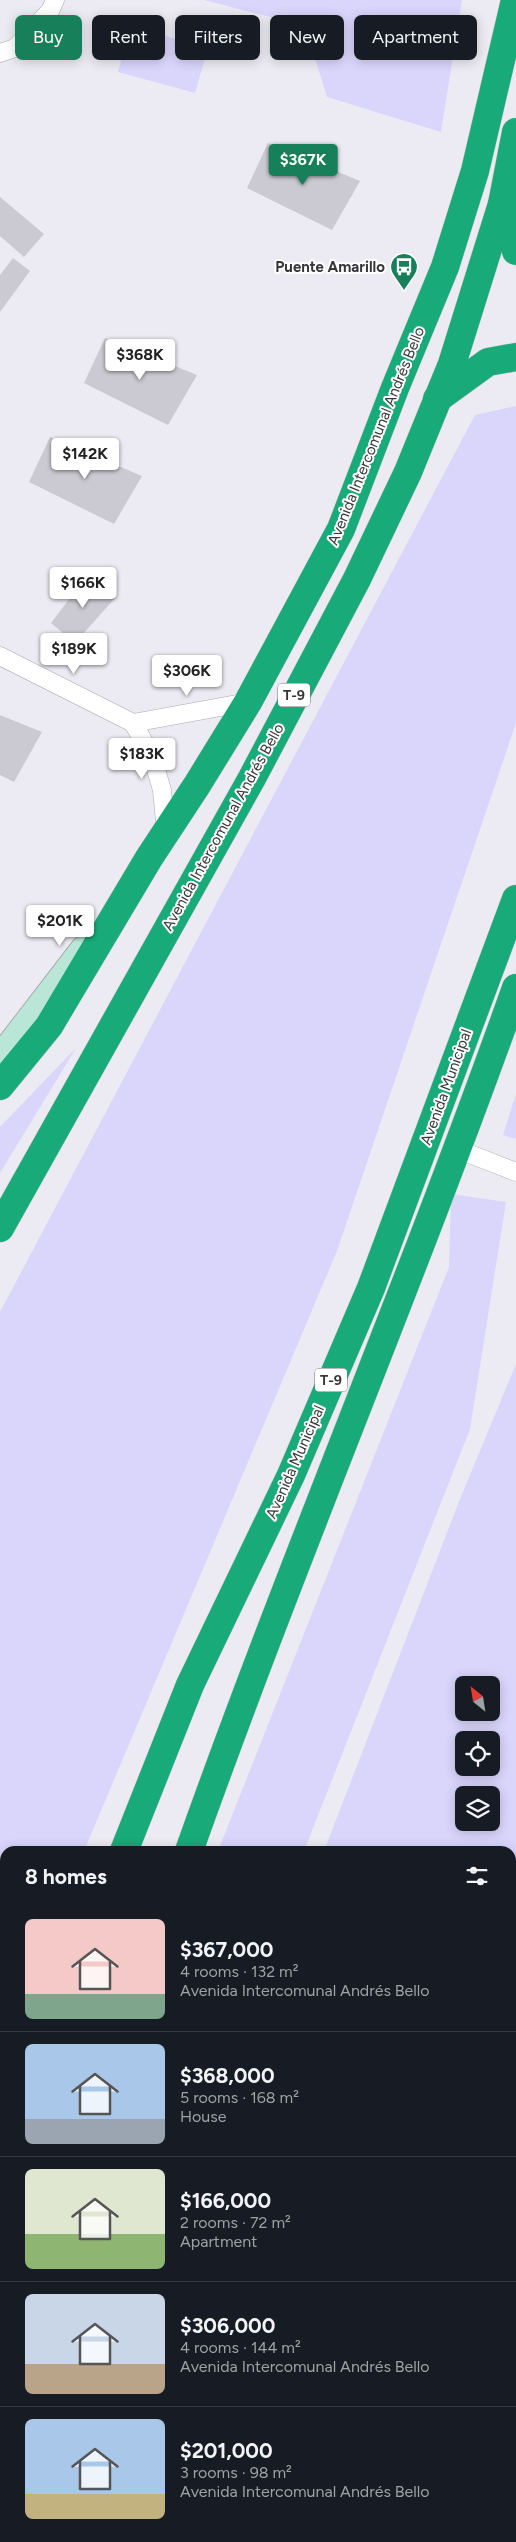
<!DOCTYPE html>
<meta charset="utf-8">
<style>
:root{--surface:#171b24;--page:#242831;--text:#f1f3f6;--muted:#9ea1a6;--line:#363941;--accent:#177f5a}
body{margin:0;font-family:Figtree,sans-serif;background:var(--page);color:var(--text);height:100vh;display:flex;flex-direction:column;font-size:19px;white-space:nowrap}
*{box-sizing:border-box;margin:0}
p{font-size:16px;color:var(--muted)}
.icon{flex:none;width:28px;height:28px;fill:none;stroke:currentColor;stroke-width:2;stroke-linecap:round;stroke-linejoin:round}
.map{position:relative;flex:1;overflow:hidden}
.drawer{position:absolute;left:0px;top:1846px;width:516px;height:696px;display:flex;flex-direction:column;background:var(--surface);border-radius:15px 15px 0 0;box-shadow:0 2px 12px #0003}
.drawer>*{flex:none}
.banner{position:absolute;left:15px;top:15px;width:486px;height:45px;display:flex;gap:10px}
.needle{width:32px;rotate:330deg}
.fabs{position:absolute;left:455px;top:1676px;display:grid;gap:10px}
.fabs a{display:grid;place-items:center;width:45px;height:45px;border-radius:8px;background:var(--surface);box-shadow:0 2px 12px #0003;font-size:25px}
.price{position:absolute;translate:-50% -42px;padding:0 11px;border-radius:5px;background:#fff;color:#222;font-size:16px;line-height:32px;filter:drop-shadow(0 1px 2px #0008)}
.price::after{content:'';position:absolute;left:50%;top:30px;width:15px;height:11px;margin-left:-8px;background:inherit;clip-path:polygon(0 0,100% 0,50% 100%)}
.price.on{background:var(--accent);color:#fff}
ul{padding:0;list-style:none}
li{display:flex;align-items:center;gap:15px;height:125px;padding:0 25px}
li+li{border-top:1px solid var(--line)}
li span{display:grid;place-items:center;flex:none;width:140px;height:100px;border-radius:8px;color:#555}
li>.icon{margin-inline-start:auto}
span .icon{width:60px;height:60px;fill:#fffc;stroke-width:1}
li b{font-size:21px}
h2{display:flex;justify-content:space-between;align-items:center;height:60px;padding:0 25px;font-size:21px}
.pill{padding:0 18px;border-radius:8px;background:var(--surface);box-shadow:0 2px 12px #0003;font-size:18px;line-height:45px}
.pill.on{background:var(--accent);color:#fff}
.map>svg:first-child{display:block}
</style>
<div class="map">
<svg width="516" height="2542" viewBox="0 0 516 2542">
<rect width="100%" height="100%" fill="#ecebf3"/>
<g fill="#dad5fb" fill-rule="evenodd">
<path d="M204 0H462L441 132 327 97 305 26Z"/>
<path d="M130 26 208 48 195 93 118 72Z"/>
<path d="M516 406V723L337 1251 84 1851H5V2040L0 2052V1312L475 415Z"/>
<path d="M76 1048 0 1173V1127Z"/>
<path d="M516 1094V1139L503 1135Z"/>
<path d="M451 1194 506 1202 470 1429 304 1851H218L449 1267Z"/>
<path d="M516 1364V2542H68L69 2538H511V1851H324L460 1499ZM464 1685H491V1712H464ZM464 1740H491V1768H464ZM464 1795H491V1822H464Z"/>
<path d="M5 2425V2538H51L50 2542H0V2438Z"/>
</g>
<g fill="#cbcad2">
<path d="M268 143 360 181 332 230 247 188Z"/>
<path d="M0 197 44 234 24 257 0 236Z"/>
<path d="M13 258 30 271 0 312V275Z"/>
<path d="M105 338 197 375 168 425 84 383Z"/>
<path d="M50 437 142 476 114 524 29 482Z"/>
<path d="M89 573 115 598 75 643 51 623Z"/>
<path d="M0 715 42 732 14 782 0 775Z"/>
</g>
<g fill="none" stroke-linecap="round" stroke-linejoin="round">
<defs>
<g id="street">
<path d="M0 53 15 48 50 11 55 0"/>
<path d="M0 656 133 723 152 756 162 790 166 833"/>
<path d="M133 723 248 702"/>
<path d="M457 1149 516 1172"/>
</g>
<path id="secondary" d="M0 1057 83 949"/>
<g id="highway">
<path d="M502 204 516 251"/>
<path d="M437 399 488 362 516 357"/>
<path d="M0 1086 49 1026 149 858 197 785 248 702 341 529 395 388 445 267 475 171 515 0"/>
<path d="M0 1228 252 778 357 579 408 472 452 364 502 204 516 132"/>
<path d="M124 1851 190 1685 291 1475 371 1288 516 899"/>
<path d="M189 1851C292 1561 413 1278 516 988"/>
<path d="M0 2176 5 2163"/>
<path d="M0 2367 5 2353"/>
</g>
</defs>
<use href="#street" stroke="#aaa9b0" stroke-width="19"/>
<use href="#secondary" stroke="#aaa9b0" stroke-width="27"/>
<use href="#highway" stroke="#cbcbcc" stroke-width="29"/>
<use href="#street" stroke="#fff" stroke-width="18"/>
<use href="#secondary" stroke="#bae6d7" stroke-width="25"/>
<use href="#highway" stroke="#18aa79" stroke-width="28"/>
</g>
<defs>
<symbol id="bus-pin" viewBox="-11 -11 22 30"><path d="M0 17L-7.5 6A9.5 9.5 0 1 1 7.5 6Z" fill="#177f5a" stroke="#fff"/><path d="M-5-6H5V4H4V6H2V4H-2V6H-4V4H-5ZM-3.5-4V0h7V-4ZM-3.5 1.2v1.5H-2V1.2ZM2 1.2v1.5H3.5V1.2Z" fill="#fff"/></symbol>
</defs>
<g fill-rule="evenodd">
<use href="#bus-pin" x="388" y="251" width="32" height="43"/>
</g>
<g text-anchor="middle" stroke-width="4" stroke-linejoin="round" paint-order="stroke">
<g fill="#fff" stroke="#737375" stroke-width="1">
<rect x="278" y="683.5" width="32" height="23" rx="4"/>
<rect x="315" y="1368.5" width="32" height="23" rx="4"/>
</g>
<g font-size="14" font-weight="bold" fill="#37373a">
<text x="294" y="700">T-9</text>
<text x="331" y="1385">T-9</text>
</g>
<g font-size="15" font-weight="bold" fill="#37373a" stroke="#fff" text-anchor="end">
<text x="385" y="272">Puente Amarillo</text>
</g>
<g font-size="15" fill="#37373a" stroke="#fff">
<text transform="translate(376 436) rotate(-68)" y="5">Avenida Intercomunal Andrés Bello</text>
<text transform="translate(223 827) rotate(-61)" y="5">Avenida Intercomunal Andrés Bello</text>
<text transform="translate(446 1087) rotate(-70)" y="5">Avenida Municipal</text>
<text transform="translate(295 1462) rotate(-66)" y="5">Avenida Municipal</text>
</g>
</g>
</svg>
<div class="fabs">
<a><svg class="needle" viewBox="-14 -14 28 28"><path d="M0-13l5 13h-10z" fill="#e53935"/><path d="M0 13l5-13h-10z" fill="#9ea1a6"/></svg></a>
<a><svg class="icon" aria-label="locate" viewBox="0 0 24 24"><circle cx="12" cy="12" r="6"/><path d="M12 2v4M12 18v4M2 12h4M18 12h4"/></svg></a>
<a><svg class="icon" aria-label="layers" viewBox="0 0 24 24"><path d="M12 4l9 5-9 5-9-5zM3 14l9 5 9-5"/></svg></a>
</div>
<b class="price on" style="left:303px;top:186px">$367K</b>
<b class="price" style="left:140px;top:381px">$368K</b>
<b class="price" style="left:85px;top:480px">$142K</b>
<b class="price" style="left:83px;top:609px">$166K</b>
<b class="price" style="left:74px;top:675px">$189K</b>
<b class="price" style="left:187px;top:697px">$306K</b>
<b class="price" style="left:142px;top:780px">$183K</b>
<b class="price" style="left:60px;top:947px">$201K</b>
<div class="banner">
<a class="pill on">Buy</a>
<a class="pill">Rent</a>
<a class="pill">Filters</a>
<a class="pill">New</a>
<a class="pill">Apartment</a>
</div>
<section class="drawer">
<h2>8 homes<svg class="icon" aria-label="filters" viewBox="0 0 24 24"><path d="M4 7h16M4 17h16"/><circle cx="9" cy="7" r="2"/><circle cx="15" cy="17" r="2"/></svg></h2>
<ul>
<li><span style="background:linear-gradient(#f6c9c9 75%,#7fa58c 0)"><svg class="icon" aria-label="home" viewBox="0 0 24 24"><path d="M3 11l9-7 9 7M6 9v11h12V9"/></svg></span><div><b>$367,000</b><p>4 rooms · 132 m²</p><p>Avenida Intercomunal Andrés Bello</p></div></li>
<li><span style="background:linear-gradient(#a9c7e8 75%,#9aa5b1 0)"><svg class="icon" aria-label="home" viewBox="0 0 24 24"><path d="M3 11l9-7 9 7M6 9v11h12V9"/></svg></span><div><b>$368,000</b><p>5 rooms · 168 m²</p><p>House</p></div></li>
<li><span style="background:linear-gradient(#dfe7d0 65%,#8fb573 0)"><svg class="icon" aria-label="home" viewBox="0 0 24 24"><path d="M3 11l9-7 9 7M6 9v11h12V9"/></svg></span><div><b>$166,000</b><p>2 rooms · 72 m²</p><p>Apartment</p></div></li>
<li><span style="background:linear-gradient(#c9d6e8 70%,#b9a48a 0)"><svg class="icon" aria-label="home" viewBox="0 0 24 24"><path d="M3 11l9-7 9 7M6 9v11h12V9"/></svg></span><div><b>$306,000</b><p>4 rooms · 144 m²</p><p>Avenida Intercomunal Andrés Bello</p></div></li>
<li><span style="background:linear-gradient(#a9c7e8 75%,#c2b280 0)"><svg class="icon" aria-label="home" viewBox="0 0 24 24"><path d="M3 11l9-7 9 7M6 9v11h12V9"/></svg></span><div><b>$201,000</b><p>3 rooms · 98 m²</p><p>Avenida Intercomunal Andrés Bello</p></div></li>
</ul>
</section>
</div>
